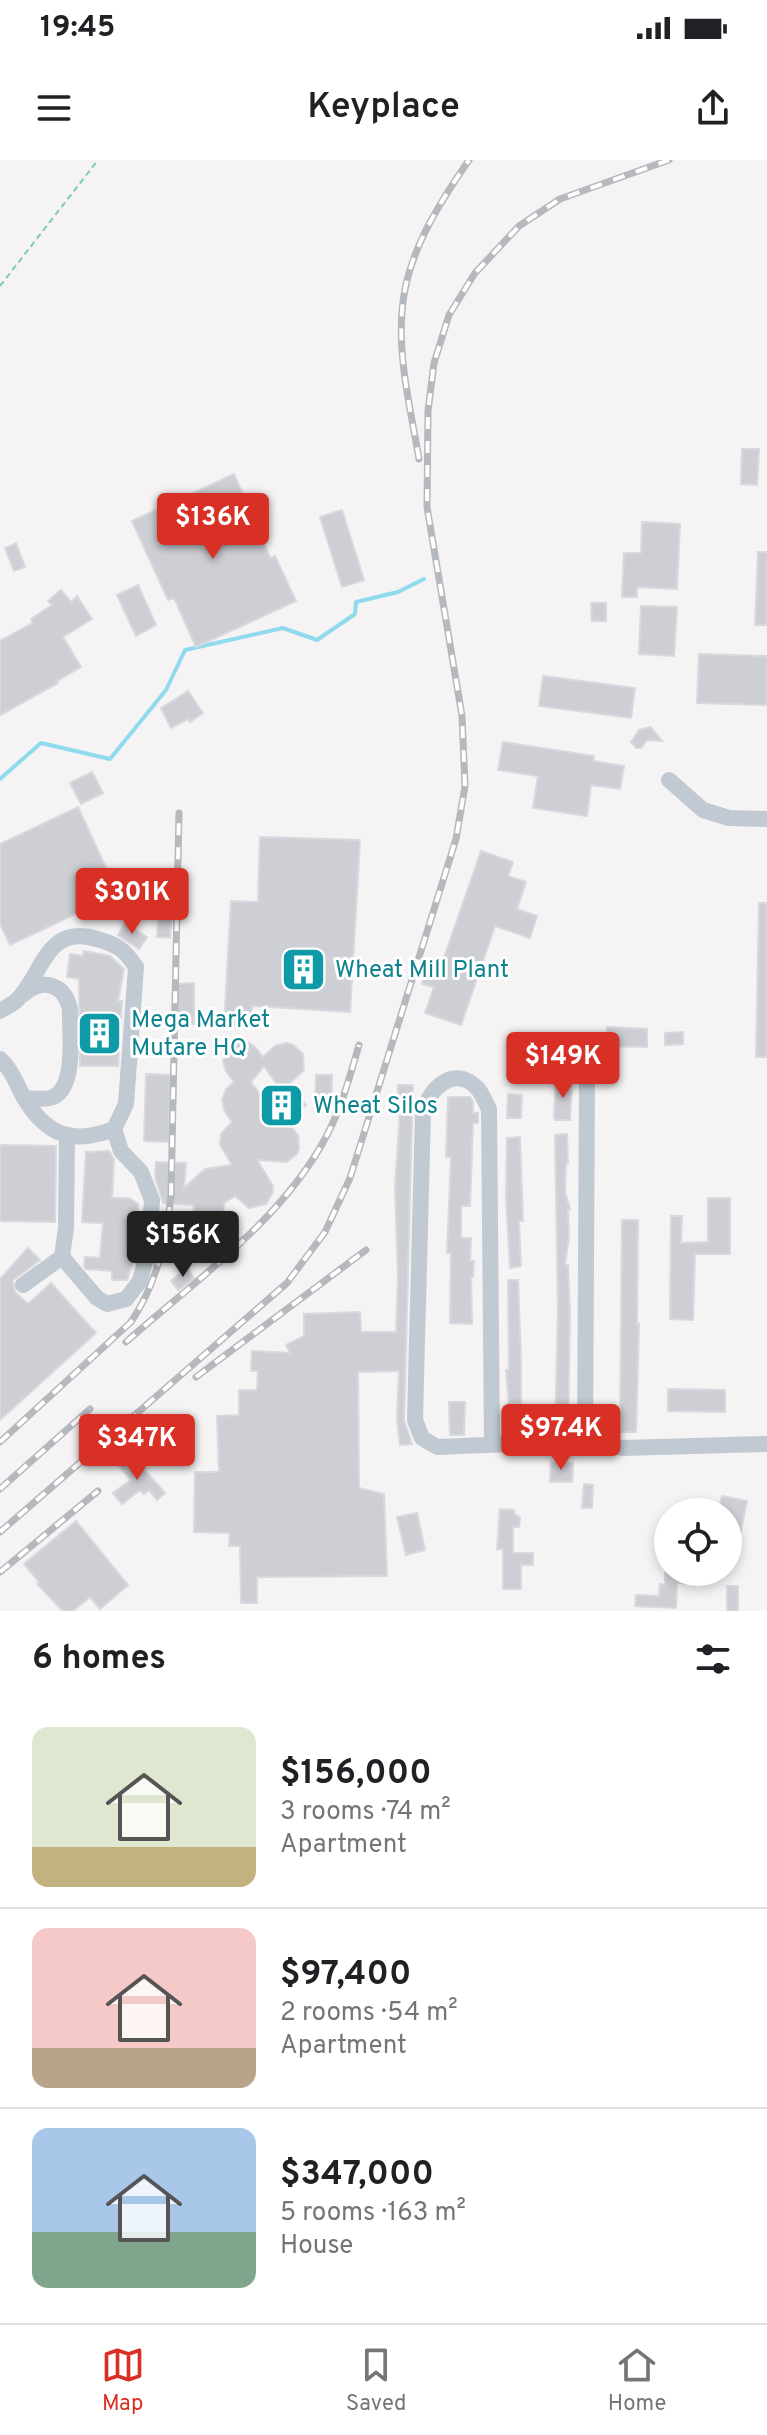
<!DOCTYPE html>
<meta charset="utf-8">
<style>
:root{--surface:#fff;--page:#f2f2f2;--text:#202124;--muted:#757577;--line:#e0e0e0;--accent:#d93025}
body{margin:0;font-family:Overpass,sans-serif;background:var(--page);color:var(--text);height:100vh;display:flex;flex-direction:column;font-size:30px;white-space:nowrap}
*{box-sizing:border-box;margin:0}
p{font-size:26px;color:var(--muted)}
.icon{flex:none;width:44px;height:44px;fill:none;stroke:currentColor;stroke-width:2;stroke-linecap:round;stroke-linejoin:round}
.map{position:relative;height:1451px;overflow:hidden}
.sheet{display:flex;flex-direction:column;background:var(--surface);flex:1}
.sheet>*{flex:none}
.buttons{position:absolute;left:654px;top:1338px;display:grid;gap:16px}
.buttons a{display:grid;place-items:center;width:88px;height:88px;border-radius:50%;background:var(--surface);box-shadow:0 4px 12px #0003;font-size:40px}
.price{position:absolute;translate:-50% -68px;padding:0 18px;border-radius:8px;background:var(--accent);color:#fff;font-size:26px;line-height:52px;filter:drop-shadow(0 2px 4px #0008)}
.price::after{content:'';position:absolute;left:50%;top:48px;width:24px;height:18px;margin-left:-12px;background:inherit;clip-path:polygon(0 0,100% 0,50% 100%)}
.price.on{background:#222;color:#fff}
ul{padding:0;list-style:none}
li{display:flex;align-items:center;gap:24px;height:200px;padding:0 32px}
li+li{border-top:2px solid var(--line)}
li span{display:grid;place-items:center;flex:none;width:224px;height:160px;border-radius:16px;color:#555}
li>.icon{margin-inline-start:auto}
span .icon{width:96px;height:96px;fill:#fffc;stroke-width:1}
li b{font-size:34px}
h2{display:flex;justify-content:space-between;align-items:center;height:96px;padding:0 32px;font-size:34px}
.status{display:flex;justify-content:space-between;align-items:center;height:56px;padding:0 40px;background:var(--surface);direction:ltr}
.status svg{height:22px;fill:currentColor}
header{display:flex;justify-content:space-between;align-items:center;height:104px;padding:0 32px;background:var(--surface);font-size:36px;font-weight:600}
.tab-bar{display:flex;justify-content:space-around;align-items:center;height:112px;border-top:2px solid var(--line);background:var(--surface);font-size:22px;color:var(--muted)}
.tab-bar a{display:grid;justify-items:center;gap:4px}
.tab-bar .on{color:var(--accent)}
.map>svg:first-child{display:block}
</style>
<div class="status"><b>19:45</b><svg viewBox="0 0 49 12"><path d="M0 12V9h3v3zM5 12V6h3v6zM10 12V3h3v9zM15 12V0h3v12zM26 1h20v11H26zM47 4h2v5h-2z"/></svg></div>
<header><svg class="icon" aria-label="menu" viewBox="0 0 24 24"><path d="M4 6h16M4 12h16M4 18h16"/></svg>Keyplace<svg class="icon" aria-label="share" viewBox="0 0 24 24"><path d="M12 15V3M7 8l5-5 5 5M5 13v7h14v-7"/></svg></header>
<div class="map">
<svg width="767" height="1451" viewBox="0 0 767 1451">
<rect width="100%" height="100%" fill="#f5f3f3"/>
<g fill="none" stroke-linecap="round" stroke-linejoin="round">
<path stroke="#90daee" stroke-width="4" d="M0 619 41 583 110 599 166 530 185 490 283 468 317 480 355 454 356 442 398 432 424 419"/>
</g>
<g fill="#cdcfd5" stroke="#d7d9de" stroke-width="2" fill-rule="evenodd">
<path d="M742 289H759L757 325 741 324Z"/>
<path d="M234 314 270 398 275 396 296 441 196 487 174 438 168 440 132 361Z"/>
<path d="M342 350 364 420 342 427 320 357Z"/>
<path d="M642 362 680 364 677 429 637 427V437H622L624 393H641Z"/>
<path d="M16 383 25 407 14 411 5 388Z"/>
<path d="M758 392H767V465H755Z"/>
<path d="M138 425 156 465 136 476 117 435Z"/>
<path d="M61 430 71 442 77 436 92 459 63 477 81 507 57 521 58 523 0 555V481L33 463 31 459 52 445 48 441Z"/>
<path d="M591 443H606V461H592Z"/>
<path d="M641 446 677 447 674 496 639 494Z"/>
<path d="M699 494 767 496V545L697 543Z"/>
<path d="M543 516 635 528 631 558 539 546Z"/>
<path d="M188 531 203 553 190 562 188 559 171 568 161 548Z"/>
<path d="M651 567 662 581 647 580 641 588H636L631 582 639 570Z"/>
<path d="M503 582 594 596 593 601 624 606 620 629 591 625 587 656 533 648 538 616 498 610Z"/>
<path d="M92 612 103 633 81 644 70 623Z"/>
<path d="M78 647 118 734 10 785 0 764V684Z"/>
<path d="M260 677 360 680 350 852 252 846V868L224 867 231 741 258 742Z"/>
<path d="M481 691 513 702 508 716 526 722 517 749 537 756 530 778 495 766 461 865 425 853 434 827 422 824 427 809 439 812Z"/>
<path d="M158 711 176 723 158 748 140 735Z"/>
<path d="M759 743H767V897H756Z"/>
<path d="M159 751 172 752 170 778 157 777Z"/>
<path d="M125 763 147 777 139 789 118 775Z"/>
<path d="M84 791 110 796 124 809 118 841H122L118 906H80L79 819 67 817 70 794 83 796Z"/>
<path d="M194 823V864H177L176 824Z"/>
<path d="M607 867 647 869V887L607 886Z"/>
<path d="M683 872V884L665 885V873Z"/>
<path d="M245 880 256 888 263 897 275 886 287 883 293 885 303 894 304 910 290 923 306 945 289 964 298 975 299 988 297 994 287 1002 257 1000 273 1026V1032L266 1044 249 1048 235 1036 224 1043 222 1075 192 1073 194 1045 163 1043 155 1017 156 1002 186 1003 184 1028 205 1009 232 1005 220 985 221 974 232 962 224 950 222 940 226 929 234 922 226 911 223 901 228 889ZM264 906 276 923 261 936 251 922Z"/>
<path d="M146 914 170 915 169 982 144 981Z"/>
<path d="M316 915H332L331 953 315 952Z"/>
<path d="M556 919 572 921 570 960H555L554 956Z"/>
<path d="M398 925H413L404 1260 412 1284 400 1285 397 1259 399 1211 358 1212 359 1328 384 1334 387 1416 257 1417V1443H241L240 1386H229L230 1373 194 1372 195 1312H219L217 1256 239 1255V1230H257L258 1211H251L252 1191 290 1193 286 1185 304 1176V1154L360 1152 361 1172H396L398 1117 395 1027 400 951H397Z"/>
<path d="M508 934 522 935 521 958H507Z"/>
<path d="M448 937H470L473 942V953H478V963H473L470 1046H461V1078H471L470 1101H474L473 1117H471L472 1164 450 1163 451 1093H447L451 997H446Z"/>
<path d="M567 974 568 1003H566L565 1032 570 1049H568L569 1076 565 1105H568L570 1151 568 1271H555L558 1151 555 975Z"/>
<path d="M520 977 523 1061H519L521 1106 510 1108 506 1037 507 978Z"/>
<path d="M0 985 56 986 55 1062 0 1061Z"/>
<path d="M109 991 114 1000 112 1038H129L138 1044 137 1069 132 1068V1073L137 1074V1088L127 1120H112V1111L86 1109 84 1106 85 1097 100 1098 103 1063 82 1062 86 992Z"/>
<path d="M708 1038H730V1094H695L693 1160 670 1159 671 1056H682L681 1083 708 1082Z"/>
<path d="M622 1060H638L637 1164H639L636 1272H620Z"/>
<path d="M28 1088 40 1100 13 1120 15 1132 28 1144 51 1123 96 1173 0 1260V1119Z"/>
<path d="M187 1108 194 1118 178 1130 171 1121Z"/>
<path d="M508 1120H518L521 1199V1244L509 1245 506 1210H509Z"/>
<path d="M668 1229 725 1230V1252L668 1251Z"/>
<path d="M449 1242H465L464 1275H450Z"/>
<path d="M131 1295 165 1333 157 1340 149 1330 144 1334 140 1330 122 1344 113 1333 131 1320 119 1306Z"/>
<path d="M551 1302 573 1303 572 1322H550Z"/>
<path d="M584 1324 593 1325 592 1348H582Z"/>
<path d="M722 1336 747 1341 739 1379 728 1377V1352H718Z"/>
<path d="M500 1349 514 1350V1354L520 1357 519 1367H513V1393H533V1405H521V1429H503V1389H497Z"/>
<path d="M417 1353 425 1390 406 1395 397 1357Z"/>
<path d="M76 1361 128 1425 100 1449 90 1437 73 1451H63L37 1424 39 1422 24 1404Z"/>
<path d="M665 1412H702L701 1424 677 1423 676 1448 635 1446 636 1435 659 1436 660 1424 665 1425Z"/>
<rect x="727" y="1426" width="11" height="25"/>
</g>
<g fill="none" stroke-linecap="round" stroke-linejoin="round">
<path stroke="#7ad0a6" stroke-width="2" stroke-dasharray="6 4" stroke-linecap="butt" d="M0 126 98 0"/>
<g stroke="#c1cad2" stroke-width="16">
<path d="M669 620 703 650 729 658 767 659"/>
<path d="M24 834C42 818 64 823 70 849 69 871 78 931 50 938 42 940 32 938 24 938"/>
<path d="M0 851C5 848 11 845 16 841 43 816 45 763 97 779 118 785 124 789 136 807L126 944 114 969C73 985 46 976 23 936 16 923 12 910 0 899"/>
<path d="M62 1097 97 1138 107 1144 126 1139 140 1121 148 1090 152 1040 141 1012 121 991 114 969"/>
<path d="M23 1125 62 1097 66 1068 67 975"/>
<path d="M585 1281 587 921"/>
<path d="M492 1284 489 949C485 942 482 932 476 927 453 905 430 929 423 951L415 1260 422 1278 437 1287 585 1281 623 1288 767 1284"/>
</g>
<defs>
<g id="rail">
<path d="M419 299C411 251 398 200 402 151 406 95 438 45 469 0"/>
<path d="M126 1182C195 1121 282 1060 326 977 341 949 350 916 359 885"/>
<path d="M196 1217 366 1090"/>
<path d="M0 1282 131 1162C157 1123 166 1082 171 1036L179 653"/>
<path d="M0 1329 90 1249"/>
<path d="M0 1372 287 1123 325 1072 350 1018 456 679 465 626 462 556 427 347 428 251 434 203 449 155 475 113 519 66 560 39 669 0"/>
<path d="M0 1412 98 1331"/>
</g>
</defs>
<use href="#rail" stroke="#b5b8bd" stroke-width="7"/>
<use href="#rail" stroke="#fff" stroke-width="4" stroke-dasharray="12" stroke-linecap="butt"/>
</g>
<defs>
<symbol id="building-square" viewBox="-11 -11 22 22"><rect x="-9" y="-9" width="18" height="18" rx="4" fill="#0f9aa8" stroke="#fff"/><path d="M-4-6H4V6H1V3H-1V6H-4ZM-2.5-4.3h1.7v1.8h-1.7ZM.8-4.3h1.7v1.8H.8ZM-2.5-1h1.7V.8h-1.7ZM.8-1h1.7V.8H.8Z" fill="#fff"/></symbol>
</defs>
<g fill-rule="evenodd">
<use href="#building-square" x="278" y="784" width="51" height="51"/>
<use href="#building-square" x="74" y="848" width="51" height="51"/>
<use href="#building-square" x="256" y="920" width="51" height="51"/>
</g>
<g text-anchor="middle" stroke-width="6" stroke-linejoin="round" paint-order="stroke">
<g font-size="24" fill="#0d838f" stroke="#fff" text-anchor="start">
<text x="335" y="817">Wheat Mill Plant</text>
<text x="131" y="867">Mega Market<tspan x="131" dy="28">Mutare HQ</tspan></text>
<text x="313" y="953">Wheat Silos</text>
</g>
</g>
</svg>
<div class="buttons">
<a><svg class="icon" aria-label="locate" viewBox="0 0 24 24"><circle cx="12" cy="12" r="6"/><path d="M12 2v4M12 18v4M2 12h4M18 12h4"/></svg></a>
</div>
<b class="price" style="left:213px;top:401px">$136K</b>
<b class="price" style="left:132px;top:776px">$301K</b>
<b class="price" style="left:563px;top:940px">$149K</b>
<b class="price on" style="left:183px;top:1119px">$156K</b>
<b class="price" style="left:561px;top:1312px">$97.4K</b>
<b class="price" style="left:137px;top:1322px">$347K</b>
</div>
<section class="sheet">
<h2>6 homes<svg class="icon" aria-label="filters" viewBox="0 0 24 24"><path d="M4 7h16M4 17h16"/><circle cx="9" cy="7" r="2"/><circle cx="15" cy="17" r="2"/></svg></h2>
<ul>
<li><span style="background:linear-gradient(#dfe7d0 75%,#c2b280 0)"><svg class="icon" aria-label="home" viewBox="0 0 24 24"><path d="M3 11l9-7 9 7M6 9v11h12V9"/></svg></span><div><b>$156,000</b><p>3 rooms · 74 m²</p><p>Apartment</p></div></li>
<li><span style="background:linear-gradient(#f6c9c9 75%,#b9a48a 0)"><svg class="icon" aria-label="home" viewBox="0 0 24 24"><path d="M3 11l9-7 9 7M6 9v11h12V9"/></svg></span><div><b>$97,400</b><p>2 rooms · 54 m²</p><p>Apartment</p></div></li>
<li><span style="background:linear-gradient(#a9c7e8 65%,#7fa58c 0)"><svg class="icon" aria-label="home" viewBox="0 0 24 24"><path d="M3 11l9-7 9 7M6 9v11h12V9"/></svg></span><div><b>$347,000</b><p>5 rooms · 163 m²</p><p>House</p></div></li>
</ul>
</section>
<nav class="tab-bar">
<a class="on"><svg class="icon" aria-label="map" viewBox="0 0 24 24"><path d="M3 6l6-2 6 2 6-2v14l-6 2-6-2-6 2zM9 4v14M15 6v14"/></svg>Map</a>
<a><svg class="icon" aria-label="saved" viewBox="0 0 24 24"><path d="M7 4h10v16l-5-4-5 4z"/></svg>Saved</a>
<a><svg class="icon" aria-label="home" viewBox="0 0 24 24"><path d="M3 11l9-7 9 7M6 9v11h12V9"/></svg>Home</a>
</nav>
